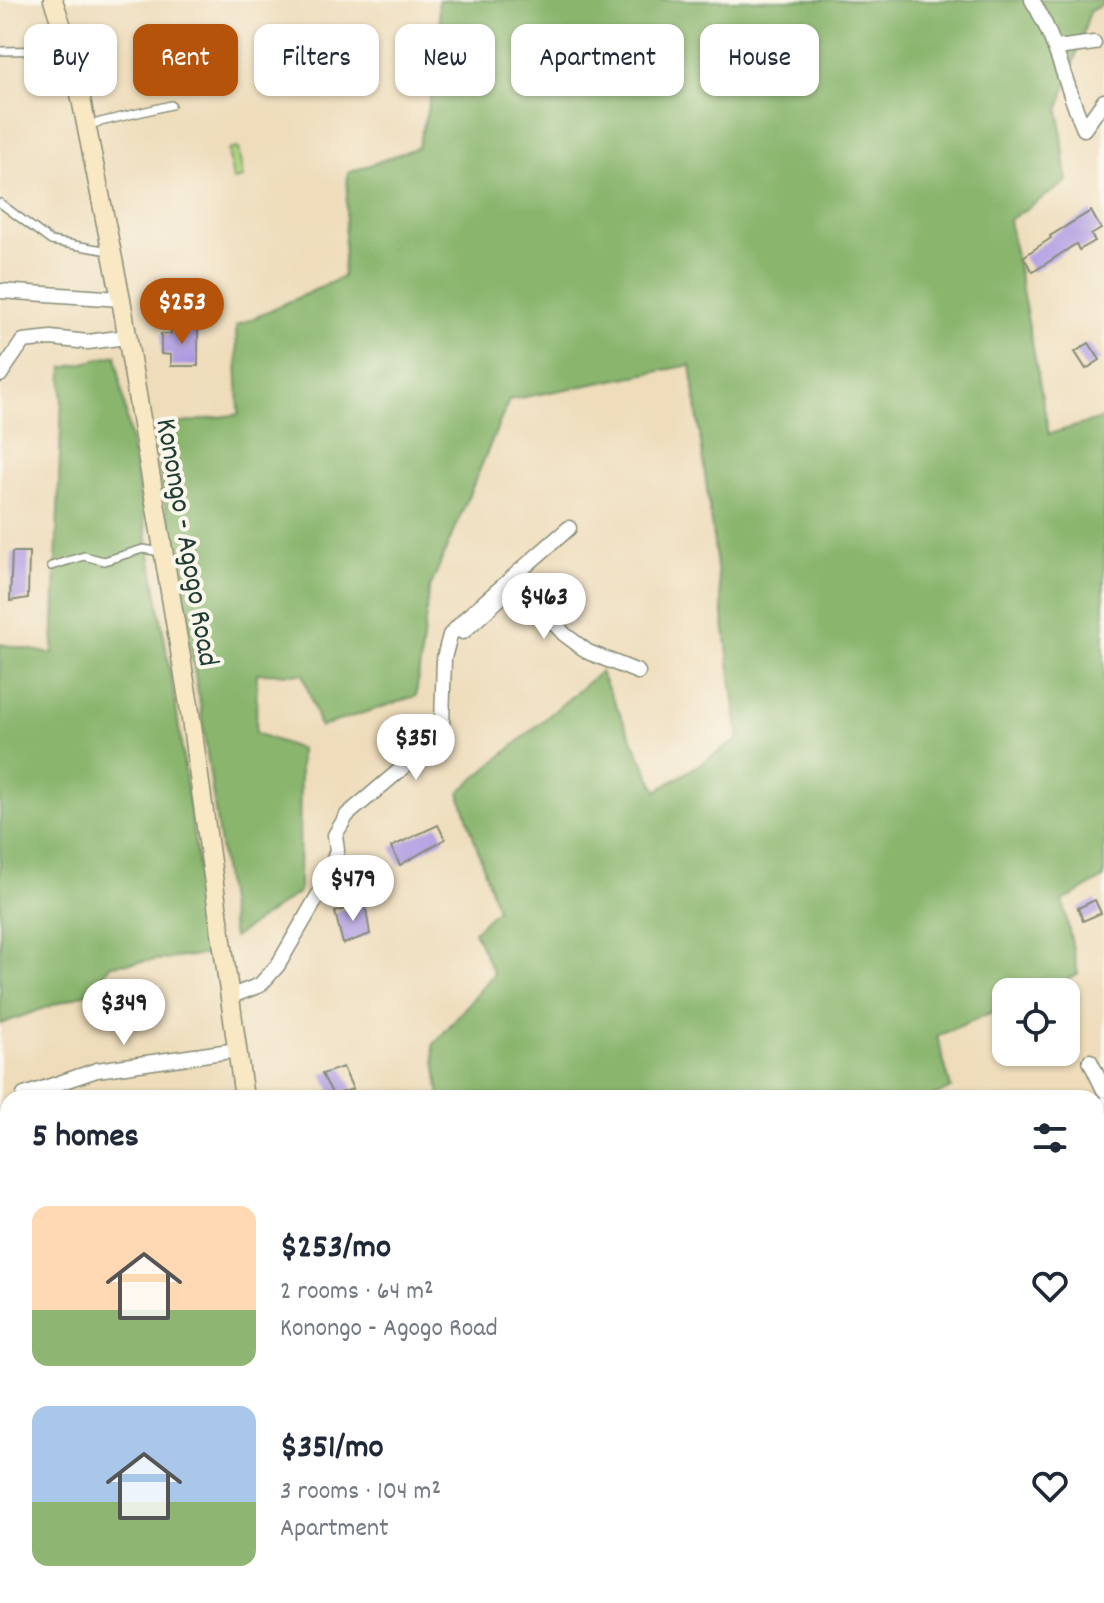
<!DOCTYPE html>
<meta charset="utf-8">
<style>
:root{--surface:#fff;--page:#f6f6f7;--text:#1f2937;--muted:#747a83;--accent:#b45309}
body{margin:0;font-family:Dekko,sans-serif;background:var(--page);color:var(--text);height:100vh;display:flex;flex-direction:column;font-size:30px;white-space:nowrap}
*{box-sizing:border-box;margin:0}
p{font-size:26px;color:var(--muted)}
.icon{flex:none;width:44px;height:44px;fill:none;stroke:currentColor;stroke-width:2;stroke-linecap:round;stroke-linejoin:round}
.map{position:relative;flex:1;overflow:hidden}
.drawer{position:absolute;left:0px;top:1090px;width:1104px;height:514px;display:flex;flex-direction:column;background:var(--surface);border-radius:24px 24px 0 0;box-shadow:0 2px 6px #0004}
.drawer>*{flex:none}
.hud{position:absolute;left:24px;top:24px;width:1056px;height:72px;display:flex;gap:16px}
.buttons{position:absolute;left:992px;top:978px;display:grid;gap:16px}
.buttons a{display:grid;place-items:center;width:88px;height:88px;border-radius:16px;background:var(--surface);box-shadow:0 2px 6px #0004;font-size:40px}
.price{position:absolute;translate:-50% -68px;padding:0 18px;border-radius:28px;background:#fff;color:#222;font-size:26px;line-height:52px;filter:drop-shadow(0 2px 4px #0008)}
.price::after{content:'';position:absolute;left:50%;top:48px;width:24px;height:18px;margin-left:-12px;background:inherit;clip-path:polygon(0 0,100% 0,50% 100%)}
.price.current{background:var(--accent);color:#fff}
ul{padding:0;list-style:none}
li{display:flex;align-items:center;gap:24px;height:200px;padding:0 32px}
li span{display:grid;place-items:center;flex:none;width:224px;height:160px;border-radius:16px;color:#555}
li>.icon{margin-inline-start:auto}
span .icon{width:96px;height:96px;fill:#fffc;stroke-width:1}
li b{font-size:34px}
h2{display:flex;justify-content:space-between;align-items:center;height:96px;padding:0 32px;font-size:34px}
.pill{padding:0 28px;border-radius:16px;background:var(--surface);box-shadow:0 2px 6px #0004;font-size:28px;line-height:72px}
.pill.current{background:var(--accent);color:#fff}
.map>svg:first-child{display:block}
</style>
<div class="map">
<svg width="1104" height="1603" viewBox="0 0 1104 1603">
<rect width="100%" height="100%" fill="#fbf7ec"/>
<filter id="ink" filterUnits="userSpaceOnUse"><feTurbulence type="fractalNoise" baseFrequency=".0125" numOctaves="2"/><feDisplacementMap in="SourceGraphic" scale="16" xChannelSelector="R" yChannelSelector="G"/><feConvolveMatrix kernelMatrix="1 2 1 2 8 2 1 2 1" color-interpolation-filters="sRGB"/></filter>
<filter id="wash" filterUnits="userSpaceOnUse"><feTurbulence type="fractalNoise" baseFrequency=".006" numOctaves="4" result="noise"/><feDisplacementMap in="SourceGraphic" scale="32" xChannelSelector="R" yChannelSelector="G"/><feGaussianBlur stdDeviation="1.8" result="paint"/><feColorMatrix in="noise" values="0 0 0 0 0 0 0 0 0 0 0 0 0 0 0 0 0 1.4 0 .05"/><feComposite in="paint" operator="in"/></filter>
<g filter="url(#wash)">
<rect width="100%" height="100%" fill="#eedcba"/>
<path fill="#acd37e" stroke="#668859" stroke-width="2" d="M238 148 243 178 233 180 228 150Z"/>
<g fill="#89b56d" stroke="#547950" stroke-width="2">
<path d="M438 0H1104V4L1090 11 1059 109 1067 182 1009 220 1049 434 1104 418V878L1063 901 1078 974 1037 992H1006V1006L937 1036 951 1088 931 1098H440L433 1045 494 974 474 931 497 909 459 792 600 672 657 791 739 739 691 365 509 400 429 590 416 696 320 727 303 674 257 673 256 733 300 749 299 892 233 938 200 704 152 428 239 414 236 326 343 277 348 173 418 147 442 51Z"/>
<path d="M116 355 176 707 210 954 111 965 87 993 0 1024V644L53 654 63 368Z"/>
<path d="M8 1421V1596H274L278 1603H0V1425Z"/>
</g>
<g id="blocks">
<g fill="#aa97e1">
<path d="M1091 211 1101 229 1091 235 1095 241 1079 250 1076 244 1033 272 1023 257 1051 238 1050 236Z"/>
<path d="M171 326H198V366H171V355L161 354V334H171Z"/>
<path d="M1089 343 1100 360 1086 369 1075 352Z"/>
<path d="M12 552H29L28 598 10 601Z"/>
<path d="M438 825 445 839 400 865 391 847Z"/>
<path d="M1095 900 1101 913 1083 921 1078 908Z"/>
<path d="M365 903 370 934 343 944 335 912Z"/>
<path d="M343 1067 353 1089 333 1095 322 1074Z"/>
</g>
</g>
</g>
<g filter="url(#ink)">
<use href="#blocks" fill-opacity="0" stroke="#868c77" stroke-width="2"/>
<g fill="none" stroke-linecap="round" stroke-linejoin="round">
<defs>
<g id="lane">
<path d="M0 51 68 50"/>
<path d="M88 125 171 105"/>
<path d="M0 203 51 241 109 251"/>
<path d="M51 566 84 556 104 561 143 549 161 552"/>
</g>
<g id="street">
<path d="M1032 0C1057 40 1065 86 1084 129L1104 101"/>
<path d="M1057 48 1094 43"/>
<path d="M0 291 121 299"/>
<path d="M0 375 23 341 51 338 88 342 126 337"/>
<path d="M463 632 507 592 534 601 564 634 588 652 638 672"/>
<path d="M229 997 260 985 278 965 327 880 337 850 335 835 347 815 400 770 432 740 442 724 444 658 450 635 466 618 569 528"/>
<path d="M1090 1061 1104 1090"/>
<path d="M24 1095 97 1070 237 1050"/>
<path d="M1096 1107 1104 1104"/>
<path d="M1096 1244 1104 1240"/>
<path d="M1096 1407 1104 1400"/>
<path d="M429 1603 438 1596"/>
<path d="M742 1603 745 1596"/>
<path d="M780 1603 789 1596"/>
</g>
<g id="secondary">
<path d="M53 0 73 59 121 299 189 705 244 1098"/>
<path d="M413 1596 418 1603"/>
</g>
</defs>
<use href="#lane" stroke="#868c77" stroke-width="10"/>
<use href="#street" stroke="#868c77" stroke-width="17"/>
<use href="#secondary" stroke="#868c77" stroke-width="21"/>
<use href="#lane" stroke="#fff" stroke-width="7"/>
<use href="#street" stroke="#fff" stroke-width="14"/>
<use href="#secondary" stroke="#f8e8c3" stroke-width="18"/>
</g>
</g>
<g text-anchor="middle" stroke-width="8" stroke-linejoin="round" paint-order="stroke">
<g font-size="30" fill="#1f3d34" stroke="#fbf7ec">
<text transform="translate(189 542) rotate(80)" y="10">Konongo - Agogo Road</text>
</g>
</g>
</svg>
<div class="buttons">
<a><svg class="icon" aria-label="locate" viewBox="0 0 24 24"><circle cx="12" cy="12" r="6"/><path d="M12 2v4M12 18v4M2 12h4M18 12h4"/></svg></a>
</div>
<b class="price current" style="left:182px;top:346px">$253</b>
<b class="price" style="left:544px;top:641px">$463</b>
<b class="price" style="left:416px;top:782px">$351</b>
<b class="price" style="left:353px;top:923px">$479</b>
<b class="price" style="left:124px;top:1047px">$349</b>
<div class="hud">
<a class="pill">Buy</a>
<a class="pill current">Rent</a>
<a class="pill">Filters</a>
<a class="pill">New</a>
<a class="pill">Apartment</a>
<a class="pill">House</a>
</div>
<section class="drawer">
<h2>5 homes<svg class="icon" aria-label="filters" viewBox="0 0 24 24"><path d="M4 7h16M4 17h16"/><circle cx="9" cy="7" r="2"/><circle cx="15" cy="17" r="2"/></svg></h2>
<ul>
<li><span style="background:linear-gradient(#ffd9b3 65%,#8fb573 0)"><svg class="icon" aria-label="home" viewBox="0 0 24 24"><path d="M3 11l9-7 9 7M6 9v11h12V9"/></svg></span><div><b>$253/mo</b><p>2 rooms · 64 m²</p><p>Konongo - Agogo Road</p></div><svg class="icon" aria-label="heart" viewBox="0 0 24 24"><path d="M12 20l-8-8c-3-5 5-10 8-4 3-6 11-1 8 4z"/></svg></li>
<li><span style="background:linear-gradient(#a9c7e8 60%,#8fb573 0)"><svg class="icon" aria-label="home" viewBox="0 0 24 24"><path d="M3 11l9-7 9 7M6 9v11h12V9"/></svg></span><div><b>$351/mo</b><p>3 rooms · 104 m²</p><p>Apartment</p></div><svg class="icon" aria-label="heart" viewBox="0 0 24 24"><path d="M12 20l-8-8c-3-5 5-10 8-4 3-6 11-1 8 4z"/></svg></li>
</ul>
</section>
</div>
